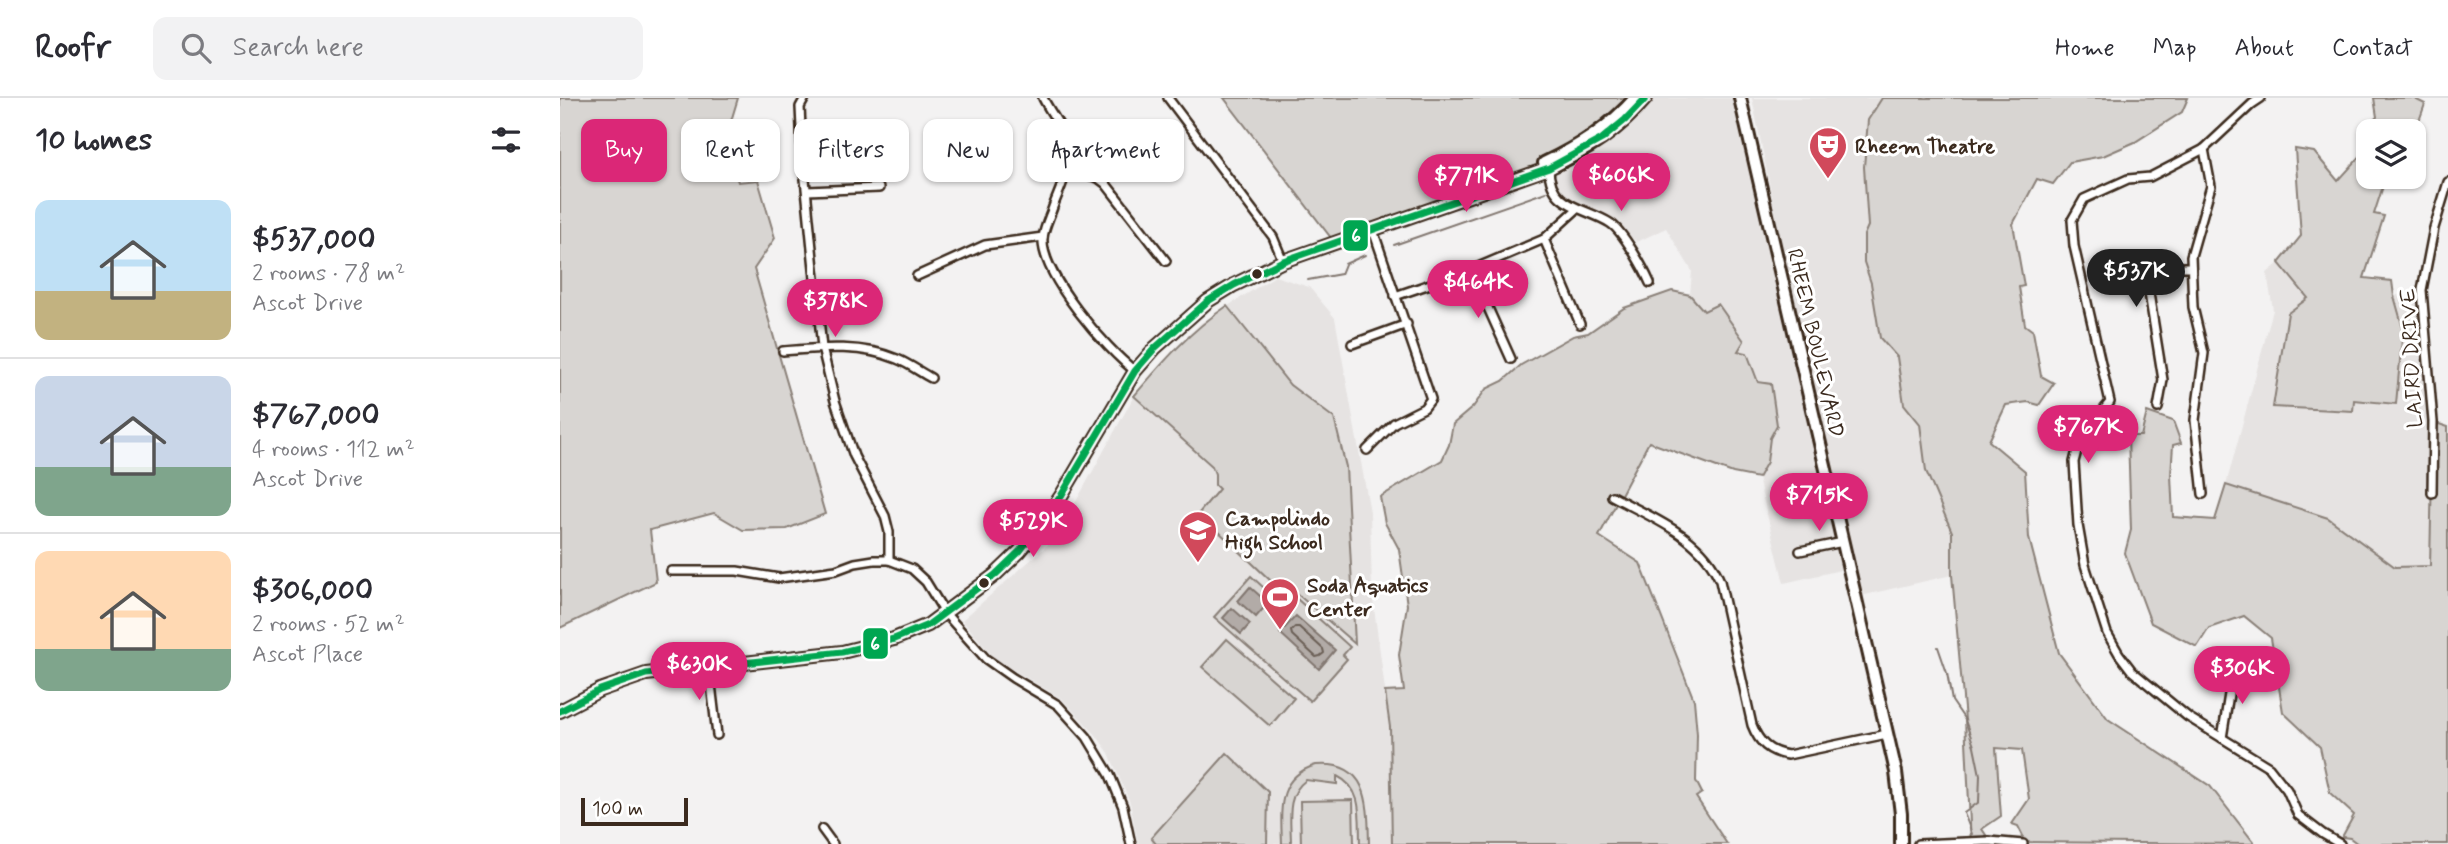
<!DOCTYPE html>
<meta charset="utf-8">
<style>
:root{--surface:#fff;--page:#f2f2f3;--text:#2b2b33;--muted:#7c7c81;--line:#e1e1e2;--accent:#db2777}
body{margin:0;font-family:Mynerve,sans-serif;background:var(--page);color:var(--text);height:100vh;display:flex;flex-direction:column;font-size:26px;white-space:nowrap}
*{box-sizing:border-box;margin:0}
p{font-size:23px;color:var(--muted)}
.icon{flex:none;width:38px;height:38px;fill:none;stroke:currentColor;stroke-width:2;stroke-linecap:round;stroke-linejoin:round}
.map{position:relative;flex:1;overflow:hidden}
.details{display:flex;flex-direction:column;background:var(--surface);width:560px}
.details>*{flex:none}
.guide{position:absolute;left:21px;top:21px;width:665px;height:63px;display:flex;gap:14px}
.buttons{position:absolute;left:1796px;top:21px;display:grid;gap:14px}
.buttons a{display:grid;place-items:center;width:70px;height:70px;border-radius:14px;background:var(--surface);box-shadow:0 2px 5px #0004;font-size:35px}
.scale{position:absolute;left:21px;bottom:18px;width:107px;box-sizing:border-box;padding-left:7px;border:4px solid #3b2a1e;border-top:0;font-size:19px;line-height:24px;white-space:nowrap;color:#3b2a1e;-webkit-text-stroke:5px #fff;paint-order:stroke}
.price{position:absolute;translate:-50% -60px;padding:0 16px;border-radius:24px;background:var(--accent);color:#fff;font-size:23px;line-height:46px;filter:drop-shadow(0 2px 4px #0008)}
.price::after{content:'';position:absolute;left:50%;top:42px;width:21px;height:16px;margin-left:-10px;background:inherit;clip-path:polygon(0 0,100% 0,50% 100%)}
.price.selected{background:#222;color:#fff}
ul{padding:0;list-style:none}
li{display:flex;align-items:center;gap:21px;height:175px;padding:0 35px}
li+li{border-top:2px solid var(--line)}
li span{display:grid;place-items:center;flex:none;width:196px;height:140px;border-radius:14px;color:#555}
li>.icon{margin-inline-start:auto}
span .icon{width:84px;height:84px;fill:#fffc;stroke-width:1}
li b{font-size:30px}
h2{display:flex;justify-content:space-between;align-items:center;height:84px;padding:0 35px;font-size:30px}
.chip{padding:0 24px;border-radius:14px;background:var(--surface);box-shadow:0 2px 5px #0004;font-size:24px;line-height:63px}
.chip.selected{background:var(--accent);color:#fff}
header{display:flex;align-items:center;gap:42px;box-sizing:border-box;height:98px;padding:0 35px;background:var(--surface);border-bottom:2px solid var(--line)}
header strong{font-size:33px}
nav{display:flex;gap:38px;margin-inline-start:auto;font-size:24px}
.search{width:490px;height:63px;background:var(--page);display:flex;align-items:center;gap:18px;box-sizing:border-box;padding:0 24px;border-radius:14px;color:var(--muted);font-size:26px}
main{display:flex;flex:1;min-height:0}
.map>svg:first-child{display:block}
</style>
<header>
<strong>Roofr</strong>
<div class="search"><svg class="icon" aria-label="search" viewBox="0 0 24 24"><circle cx="10" cy="10" r="6"/><path d="M15 15l6 6"/></svg>Search here</div>
<nav><a>Home</a><a>Map</a><a>About</a><a>Contact</a></nav>
</header>
<main>
<section class="details">
<h2>10 homes<svg class="icon" aria-label="filters" viewBox="0 0 24 24"><path d="M4 7h16M4 17h16"/><circle cx="9" cy="7" r="2"/><circle cx="15" cy="17" r="2"/></svg></h2>
<ul>
<li><span style="background:linear-gradient(#bfe0f5 65%,#c2b280 0)"><svg class="icon" aria-label="home" viewBox="0 0 24 24"><path d="M3 11l9-7 9 7M6 9v11h12V9"/></svg></span><div><b>$537,000</b><p>2 rooms · 78 m²</p><p>Ascot Drive</p></div></li>
<li><span style="background:linear-gradient(#c9d6e8 65%,#7fa58c 0)"><svg class="icon" aria-label="home" viewBox="0 0 24 24"><path d="M3 11l9-7 9 7M6 9v11h12V9"/></svg></span><div><b>$767,000</b><p>4 rooms · 112 m²</p><p>Ascot Drive</p></div></li>
<li><span style="background:linear-gradient(#ffd9b3 70%,#7fa58c 0)"><svg class="icon" aria-label="home" viewBox="0 0 24 24"><path d="M3 11l9-7 9 7M6 9v11h12V9"/></svg></span><div><b>$306,000</b><p>2 rooms · 52 m²</p><p>Ascot Place</p></div></li>
</ul>
</section>
<div class="map">
<svg width="1888" height="746" viewBox="0 0 1888 746">
<rect width="100%" height="100%" fill="#f3f2f2"/>
<filter id="ink" filterUnits="userSpaceOnUse"><feTurbulence type="fractalNoise" baseFrequency=".0143" numOctaves="2"/><feDisplacementMap in="SourceGraphic" scale="14" xChannelSelector="R" yChannelSelector="G"/><feConvolveMatrix kernelMatrix="1 2 1 2 8 2 1 2 1" color-interpolation-filters="sRGB"/></filter>
<g filter="url(#ink)">
<g fill="#e6e3e2">
<path d="M1075 0H1180L1223 184 1241 179H1228L1192 0H1322L1308 22 1304 69 1308 128 1304 137V164L1311 185 1320 240 1337 259 1344 306 1360 326 1366 373 1392 434V477L1296 499 1289 470 1224 485 1198 380 1207 364 1210 340 1217 327 1187 255 1178 253 1157 206 1144 214 1130 197 1132 173 1106 130 1077 144 1053 126 1005 104 989 79V63Z"/>
<path d="M1719 165 1749 200 1834 198 1862 192 1873 324 1870 469H1835L1768 420 1666 387 1713 212 1707 175Z"/>
<path d="M715 178 749 189 775 220 810 414 812 495 830 629 832 746H578L570 705 549 655 536 637 502 601 435 561 402 522 496 440 574 298 617 248 641 225Z"/>
</g>
<g fill="#d8d5d2" stroke="#8a8078" stroke-width="2">
<path d="M0 0H178L165 43 178 84 198 82 215 140 194 171 265 416 227 431 183 432 154 415 90 432 96 484 0 530Z"/>
<path d="M664 0H1075L1019 48 938 88 775 145Z"/>
<path d="M1322 0H1628L1622 14 1575 44 1543 58 1510 64 1493 86 1477 81 1453 126 1464 188 1459 189 1465 227 1473 233 1481 278 1494 285 1479 307 1468 304 1446 307 1429 343 1465 373 1469 440 1499 555 1548 621 1650 688 1695 746 1460 744 1463 738 1458 728 1452 726 1469 701 1462 652 1436 650 1441 718 1422 731 1432 746H1411L1405 622 1392 477V434L1366 373 1360 326 1344 306 1337 259 1320 240 1311 185 1304 164V137L1308 128 1304 69 1308 22Z"/>
<path d="M1814 0H1853L1865 6 1853 40V33H1808V79H1839L1837 84 1825 82 1814 116 1824 118 1804 180 1832 183 1834 198 1843 230 1836 306 1794 302 1793 313 1713 309 1728 215 1748 200 1719 165 1741 138 1735 51 1754 54 1778 83 1807 51 1805 30 1817 19Z"/>
<path d="M1112 193 1130 197 1144 213 1158 206 1184 243 1178 253 1187 255 1198 284 1211 286 1217 327 1210 340 1207 364 1198 380 1173 375 1089 344 1039 438 1080 465 1134 602 1137 636 1136 683 1142 695 1136 699 1167 746H832L830 629 825 594 844 593 839 557 847 507 839 451 825 425 820 399 882 362 889 347 893 326 913 309 926 291 943 283 961 267 1013 238 1028 235 1064 210Z"/>
<path d="M667 208 730 287 774 320 786 369 795 546 735 494 729 500 639 415 659 391 655 387V376L652 368 574 298C603 264 630 233 667 208Z"/>
<path d="M1587 314 1613 323 1621 345 1613 347 1611 377 1613 419 1655 422 1666 387 1768 420 1835 469 1870 468 1873 324 1888 329V746H1798L1790 740 1782 739 1794 717 1770 695 1760 649 1723 614 1711 540 1684 518 1649 530 1637 549 1591 525 1565 455 1571 432 1568 338H1581Z"/>
<path d="M691 478 727 511 737 501 790 549 783 557 787 561 750 603 654 519Z"/>
<path d="M667 541 734 600 710 628 642 569Z"/>
<path d="M667 655 708 694 707 746H596L591 740Z"/>
<path d="M756 667C810 662 808 708 809 746H800C799 720 804 691 777 678V686L746 682C725 697 731 723 731 746H722C721 712 716 679 756 667Z"/>
<path d="M793 702 794 746H741L740 703Z"/>
</g>
<g fill="#b2aba7" stroke="#827770" stroke-width="2">
<path d="M690 489 708 505 696 519 678 503Z"/>
<path d="M672 510 690 526 681 536 663 520Z"/>
<path d="M736 518 775 552 759 571 720 535Z"/>
</g>
<g fill="none" stroke-linecap="round" stroke-linejoin="round">
<path stroke="#6b5e55" stroke-width="2" d="M735 529H739L763 551 764 555 760 558 756 559 732 537 731 533Z"/>
<g stroke="#827770" stroke-width="2">
<path d="M834 147 986 94"/>
<path d="M748 182 781 176 785 166 805 157"/>
<path d="M1378 549 1387 575 1392 603 1405 622 1414 648 1420 677 1419 704 1404 715 1412 736"/>
</g>
<defs>
<g id="street">
<path d="M245 0 240 9 242 51 262 250 275 303 294 358 325 418 329 434V462"/>
<path d="M483 0C490 14 501 28 507 42 515 62 500 90 493 109 490 118 484 130 483 140 480 176 547 252 575 273"/>
<path d="M608 0 713 139 723 163"/>
<path d="M1701 0 1692 6 1644 51 1590 79 1568 81 1524 101 1512 122 1514 148 1550 304 1520 341 1514 364 1518 427 1525 467 1547 535 1559 556 1572 573 1628 619 1709 669 1727 692 1738 717 1763 736 1780 746"/>
<path d="M507 70 538 80 546 86 606 163"/>
<path d="M989 70C989 110 1025 109 1050 125 1063 133 1084 171 1090 185"/>
<path d="M247 93 319 90"/>
<path d="M984 141 1020 226"/>
<path d="M911 172 951 261"/>
<path d="M357 178 425 147 483 139"/>
<path d="M835 198 911 172 984 141 1017 111"/>
<path d="M792 246 847 226"/>
<path d="M223 253C261 250 301 246 337 261 349 266 360 274 371 280"/>
<path d="M1598 310 1603 282 1588 189V184L1593 174 1617 169H1631"/>
<path d="M807 352 834 325 864 310 871 301 813 132"/>
<path d="M1872 395 1873 324 1862 192 1874 130 1888 84"/>
<path d="M1643 396 1635 322 1644 255 1633 209 1631 158 1651 88 1644 51"/>
<path d="M1052 398C1092 420 1142 438 1160 483L1192 627C1199 645 1209 654 1228 657L1327 636"/>
<path d="M1240 453 1283 444"/>
<path d="M111 473H177L219 480 276 472 295 465 314 462H329L352 471 366 484 385 515 426 561 453 580 498 607 527 639 550 677 563 709 571 746"/>
<path d="M149 569 157 637"/>
<path d="M1662 640 1673 571"/>
<path d="M262 731 273 746"/>
<path d="M1358 746 1429 743 1463 746"/>
</g>
<g id="secondary">
<path d="M1180 0 1336 674 1341 716V746"/>
<path d="M984 65C1019 48 1050 29 1075 0"/>
<path d="M0 613 40 592 86 576 282 554 334 541 368 527 435 477 460 453 480 429 501 398 575 273 595 250 648 203 674 187 723 163 989 70C1029 52 1058 33 1086 0"/>
</g>
</defs>
<use href="#street" stroke="#3b2a1e" stroke-width="12"/>
<use href="#secondary" stroke="#3b2a1e" stroke-width="16"/>
<use href="#street" stroke="#fff" stroke-width="7"/>
<use href="#secondary" stroke="#fff" stroke-width="10"/>
<defs>
<path id="bus-1" d="M0 613 40 592 86 576 282 554 334 541 368 527 435 477 460 453 501 398 575 273 595 250 648 203 674 187 723 163 989 70 1042 41 1065 22 1086 0"/>
</defs>
<use href="#bus-1" stroke="#fff" stroke-width="12"/>
<use href="#bus-1" stroke="#00a651" stroke-width="7"/>
</g>
</g>
<defs>
<symbol id="theatre-pin" viewBox="-11 -11 22 30"><path d="M0 17L-7.5 6A9.5 9.5 0 1 1 7.5 6Z" fill="#d1495b" stroke="#fff"/><path d="M-5-5.5Q0-4 5-5.5V0Q5 5 0 6Q-5 5-5 0ZM-3.3-2.5H-1v1.5H-3.3ZM1-2.5H3.3v1.5H1ZM-2.8 1Q0 5.5 2.8 1Z" fill="#fff"/></symbol>
<symbol id="school-pin" viewBox="-11 -11 22 30"><path d="M0 17L-7.5 6A9.5 9.5 0 1 1 7.5 6Z" fill="#d1495b" stroke="#fff"/><path d="M0-5L7-2L0 1L-7-2ZM-4 1L0 2.5L4 1V4Q0 6-4 4Z" fill="#fff"/></symbol>
<symbol id="stadium-pin" viewBox="-11 -11 22 30"><path d="M0 17L-7.5 6A9.5 9.5 0 1 1 7.5 6Z" fill="#d1495b" stroke="#fff"/><path d="M0-5a6.5 5 0 1 0 0 10a6.5 5 0 1 0 0-10ZM-3.5-1.8h7v3.6h-7Z" fill="#fff"/></symbol>
</defs>
<g fill-rule="evenodd">
<use href="#theatre-pin" x="1246" y="26" width="44" height="60"/>
<use href="#school-pin" x="616" y="410" width="44" height="60"/>
<use href="#stadium-pin" x="698" y="477" width="44" height="60"/>
</g>
<g fill="#3b2a1e" stroke="#fff" stroke-width="2.5">
<circle cx="697" cy="176" r="6"/>
<circle cx="424" cy="485" r="6"/>
</g>
<g text-anchor="middle" stroke-width="6" stroke-linejoin="round" paint-order="stroke">
<g font-size="21" font-weight="bold" fill="#3b2a1e" stroke="#fff" text-anchor="start">
<text x="1295" y="55">Rheem Theatre</text>
<text x="665" y="427">Campolindo<tspan x="665" dy="24">High School</tspan></text>
<text x="747" y="494">Soda Aquatics<tspan x="747" dy="24">Center</tspan></text>
</g>
<g font-size="21" fill="#3b2a1e" stroke="#fff">
<text transform="translate(1256 245) rotate(77)" y="7">RHEEM BOULEVARD</text>
<text transform="translate(1851 260) rotate(-93)" y="7">LAIRD DRIVE</text>
</g>
</g>
<g stroke="#fff" stroke-width="2.5">
<rect x="782" y="121" width="27" height="33" rx="7" fill="#00a651"/>
<rect x="302" y="529" width="27" height="33" rx="7" fill="#00a651"/>
</g>
<g font-size="19" text-anchor="middle" font-weight="bold" fill="#fff">
<text x="796" y="144">6</text>
<text x="315" y="552">6</text>
</g>
</svg>
<div class="buttons">
<a><svg class="icon" aria-label="layers" viewBox="0 0 24 24"><path d="M12 4l9 5-9 5-9-5zM3 14l9 5 9-5"/></svg></a>
</div>
<div class="scale">100 m</div>
<b class="price" style="left:1061px;top:115px">$606K</b>
<b class="price" style="left:906px;top:116px">$771K</b>
<b class="price selected" style="left:1576px;top:211px">$537K</b>
<b class="price" style="left:918px;top:222px">$464K</b>
<b class="price" style="left:275px;top:241px">$378K</b>
<b class="price" style="left:1528px;top:367px">$767K</b>
<b class="price" style="left:1259px;top:435px">$715K</b>
<b class="price" style="left:473px;top:461px">$529K</b>
<b class="price" style="left:139px;top:604px">$630K</b>
<b class="price" style="left:1682px;top:608px">$306K</b>
<div class="guide">
<a class="chip selected">Buy</a>
<a class="chip">Rent</a>
<a class="chip">Filters</a>
<a class="chip">New</a>
<a class="chip">Apartment</a>
</div>
</div>
</main>
